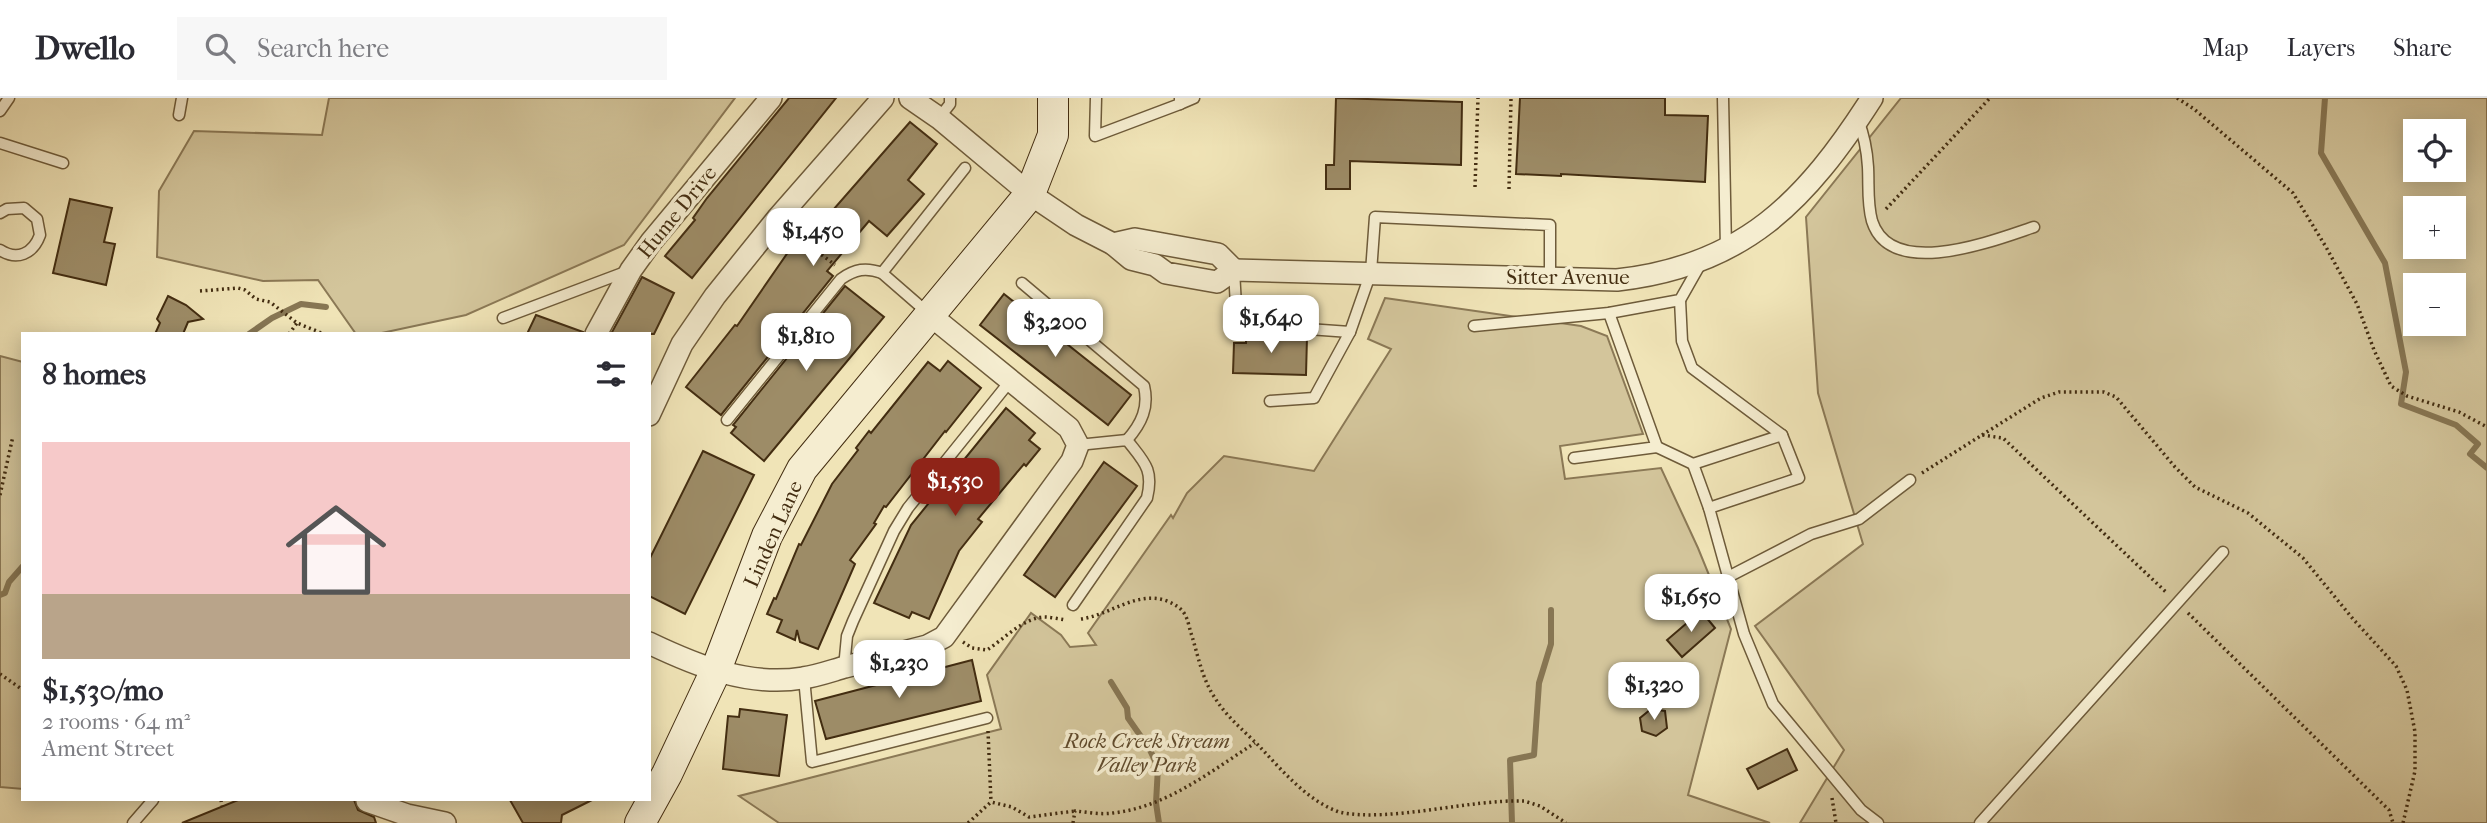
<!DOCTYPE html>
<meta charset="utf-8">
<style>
:root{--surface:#fff;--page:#f7f7f7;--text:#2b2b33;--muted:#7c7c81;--line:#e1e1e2;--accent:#8f2418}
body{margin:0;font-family:"IM FELL French Canon",serif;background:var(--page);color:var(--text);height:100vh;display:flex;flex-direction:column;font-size:26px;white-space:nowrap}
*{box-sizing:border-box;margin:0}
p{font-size:23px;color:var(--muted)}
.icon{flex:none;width:38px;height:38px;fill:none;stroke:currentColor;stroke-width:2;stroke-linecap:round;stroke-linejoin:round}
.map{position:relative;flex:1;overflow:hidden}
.sheet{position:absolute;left:21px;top:234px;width:630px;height:469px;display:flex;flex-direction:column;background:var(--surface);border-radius:0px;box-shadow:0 4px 18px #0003}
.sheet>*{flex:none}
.fabs{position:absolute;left:2403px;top:21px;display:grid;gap:14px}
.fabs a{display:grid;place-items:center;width:63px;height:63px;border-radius:0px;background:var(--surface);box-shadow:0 4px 18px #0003;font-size:35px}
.price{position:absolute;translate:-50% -60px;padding:0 16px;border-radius:14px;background:#fff;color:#222;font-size:23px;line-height:46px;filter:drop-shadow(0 2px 4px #0008)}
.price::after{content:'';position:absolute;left:50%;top:42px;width:21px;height:16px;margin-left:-10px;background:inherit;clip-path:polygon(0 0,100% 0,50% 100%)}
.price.current{background:var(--accent);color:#fff}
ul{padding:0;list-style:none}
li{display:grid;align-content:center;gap:14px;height:371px;padding:0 21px}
li span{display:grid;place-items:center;height:217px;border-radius:0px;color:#555}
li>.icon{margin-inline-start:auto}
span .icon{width:126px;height:126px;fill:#fffc;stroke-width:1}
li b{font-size:30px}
h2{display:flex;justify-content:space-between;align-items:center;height:84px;padding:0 21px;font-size:30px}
header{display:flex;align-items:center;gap:42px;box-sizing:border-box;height:98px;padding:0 35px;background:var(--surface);border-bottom:2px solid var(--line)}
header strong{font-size:33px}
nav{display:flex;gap:38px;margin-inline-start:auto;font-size:24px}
.search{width:490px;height:63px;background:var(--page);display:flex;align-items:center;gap:18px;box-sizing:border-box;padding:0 24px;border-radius:0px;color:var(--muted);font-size:26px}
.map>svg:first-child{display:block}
</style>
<header>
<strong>Dwello</strong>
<div class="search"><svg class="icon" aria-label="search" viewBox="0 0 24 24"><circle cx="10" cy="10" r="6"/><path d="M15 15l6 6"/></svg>Search here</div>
<nav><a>Map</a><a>Layers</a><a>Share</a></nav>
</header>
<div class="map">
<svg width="2487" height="725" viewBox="0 0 2487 725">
<rect width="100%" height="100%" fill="#f0e4b7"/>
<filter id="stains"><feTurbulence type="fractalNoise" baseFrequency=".00286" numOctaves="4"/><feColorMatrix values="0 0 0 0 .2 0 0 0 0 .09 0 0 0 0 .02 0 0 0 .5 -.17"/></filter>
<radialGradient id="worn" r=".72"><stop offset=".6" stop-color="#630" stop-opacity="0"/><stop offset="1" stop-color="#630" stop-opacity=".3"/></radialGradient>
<g fill="#d3c59b" stroke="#8b7956" stroke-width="2" fill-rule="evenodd">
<path d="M329 0H735L624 147 466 217 377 236H356L318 182 263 183 157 159 159 93 194 33 322 37Z"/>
<path d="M1901 0H2487V725H1800L1844 652 1755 528 1863 446 1818 295 1806 119ZM2415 33H2454V72H2415ZM2415 110H2454V149H2415ZM2415 187H2454V226H2415Z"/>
<path d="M1385 200 1581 228 1607 238 1643 336 1560 348 1565 381 1661 370 1698 450 1731 531 1688 697 1770 725H779L739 698 1001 631 987 577 1031 515 1061 537 1070 549 1096 547 1088 535 1171 417 1173 420 1187 395 1224 358 1314 373 1391 251 1368 241Z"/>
<path d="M0 258 23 264V691L0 689Z"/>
</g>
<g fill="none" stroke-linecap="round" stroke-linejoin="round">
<g stroke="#877653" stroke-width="6">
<path d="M2325 0 2321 55 2385 165 2406 274 2401 306 2456 327 2478 346 2470 356 2487 370"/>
<path d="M249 236 272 220 301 206 326 209"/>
<path d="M0 497 5 495 9 484 23 468"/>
<path d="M1111 584 1127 610 1128 620 1149 650 1158 669 1156 705 1159 725"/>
<path d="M1512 725 1510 662 1534 657 1539 585 1551 546V512"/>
</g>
</g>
<g fill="#9d8c67" stroke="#432d11" stroke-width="2">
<path d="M789 0H836L692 180 665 158 695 122 693 120 707 100Z"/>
<path d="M1336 0 1462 4 1461 67 1350 63V91H1326V67H1334Z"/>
<path d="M1520 0H1665V17L1708 18 1705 84 1561 76V78L1516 76Z"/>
<path d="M910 24 937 46 908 82 924 96 887 138 869 123 827 173 833 178 721 317 686 289 735 227 737 228 793 147 799 151Z"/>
<path d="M70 101 112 110 104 144 115 146 106 187 53 175Z"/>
<path d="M642 179 674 195 654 236H611Z"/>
<path d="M845 188 884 219 764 363 731 335 736 329 733 327Z"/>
<path d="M1004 196 1131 297 1108 327 980 227Z"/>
<path d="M168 198 186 207 203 221 188 224 183 236H155L160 225 157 221Z"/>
<path d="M536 217 583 234V236H527Z"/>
<path d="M1246 235 1307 239 1306 277 1233 275 1234 245H1246Z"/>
<path d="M948 263 981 290 946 334 945 333 886 409 884 408 874 425 876 426 850 462 855 466 818 551 800 544 797 532 795 542 777 534 782 522 767 516 774 500 776 501 799 446 801 447 832 386 858 352 856 350 869 333 871 335 928 264 940 273Z"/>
<path d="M1006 310 1035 335 1029 342 1040 351 1026 368 1024 366 978 421 982 424 959 453 929 521 912 514 909 520 874 505 911 427Z"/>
<path d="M703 353 754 377 685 516 649 498V462Z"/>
<path d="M1104 364 1137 388 1055 499 1024 477Z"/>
<path d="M1701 513 1715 530 1682 559 1667 542Z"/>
<path d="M972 562 981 603 826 641 815 603Z"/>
<path d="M740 611 787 617 779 678 723 671 728 618 739 619Z"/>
<path d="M1651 611 1665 613 1667 630 1656 638 1642 633 1640 620Z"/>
<path d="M1787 651 1797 672 1758 691 1747 671Z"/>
<path d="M238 702H354L358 712 374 719 376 725H182Z"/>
<path d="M510 702H592L562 717 561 725H523Z"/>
</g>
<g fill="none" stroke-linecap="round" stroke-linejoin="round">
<defs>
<g id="lane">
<path d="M1096 0 1095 38 1180 6V0"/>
<path d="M1723 0 1726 151"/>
<path d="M1180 6 1194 0"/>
<path d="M0 13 9 0"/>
<path d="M179 17 182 0"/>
<path d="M939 20 950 6V0"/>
<path d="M1858 22C1864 37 1867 52 1868 69 1869 88 1867 105 1872 123 1891 183 1995 142 2034 129"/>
<path d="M0 45 63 65"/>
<path d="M0 115 7 111 24 110 37 121 40 137C33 156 17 163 0 152"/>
<path d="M1234 172 1237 226 1350 234"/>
<path d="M1022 185 1144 288C1149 309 1142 325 1127 342"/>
<path d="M1680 202 1682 243 1692 270 1782 337"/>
<path d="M928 215 882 175 965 70"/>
<path d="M503 220 628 173"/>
<path d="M1474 228 1609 215 1680 202 1701 165"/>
<path d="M1270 303 1314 300 1350 234 1371 174 1375 119 1550 127V180"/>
<path d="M727 322 841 181C855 171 866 169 882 175"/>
<path d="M1657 349 1693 366 1782 337 1799 380 1709 410 1744 536 1773 606 1861 712 1878 725"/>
<path d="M1574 360 1657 349 1609 215"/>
<path d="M1693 366 1709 410"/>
<path d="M1728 479 1811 436 1859 421 1910 382"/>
<path d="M1073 507 1147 400C1154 371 1144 364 1127 342L1078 347"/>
<path d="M844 570 847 538 853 523 894 433 908 410 1011 282"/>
<path d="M804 580 812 664 987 620"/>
<path d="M133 725 153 702"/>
<path d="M1980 725 2223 454"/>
</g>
<g id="street">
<path d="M910 0 939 20 1030 96 1076 127 1113 146 1131 161 1155 167 1166 175 1217 184 1234 172 1617 182C1744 168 1806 103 1872 0"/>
<path d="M1113 146 1135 141 1218 156 1234 172"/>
<path d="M596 236 631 172 651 144 771 0"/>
<path d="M649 317 682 246 715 198 777 121 883 0"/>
<path d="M649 545C697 568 749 589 803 580 817 578 831 573 845 569 872 562 900 555 927 548L944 539 1072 363 1078 347 1069 330 930 217"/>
<path d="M367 703 407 717 445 725"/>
</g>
<path id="secondary" d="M640 725 667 676 716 572 767 438 802 371 1030 96 1053 37V0"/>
</defs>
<use href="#lane" stroke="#6e5b3a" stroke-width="13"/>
<use href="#street" stroke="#6e5b3a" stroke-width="24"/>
<use href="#secondary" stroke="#432d11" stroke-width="32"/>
<g stroke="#432d11" stroke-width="3.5" stroke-dasharray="2 3.5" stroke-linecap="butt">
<path d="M2177 0 2194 11 2293 95 2326 149 2357 206 2374 252 2391 288 2407 298 2459 314 2487 329"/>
<path d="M1475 89 1478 0"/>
<path d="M1509 91 1511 0"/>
<path d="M1886 111 1990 0"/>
<path d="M791 133 835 167"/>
<path d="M200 193 238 190 245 192 256 201 270 204 297 225 324 236"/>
<path d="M289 236 297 225"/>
<path d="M1982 337 2041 300 2059 294H2104L2116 299 2175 369 2195 389 2248 415 2303 460 2353 521 2396 568 2407 592 2415 634V673L2403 725"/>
<path d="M1922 375 1982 337 2003 340 2167 495"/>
<path d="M0 397 13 338"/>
<path d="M2188 515 2389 712 2393 725"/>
<path d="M1081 521C1110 517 1137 492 1167 503 1174 506 1180 509 1184 515 1188 521 1189 529 1191 535 1198 557 1202 581 1215 600 1226 618 1243 632 1258 647 1282 672 1306 702 1339 714 1389 725 1470 701 1524 703L1540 708 1566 725"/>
<path d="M963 544 972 550 987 552C1004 541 1023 520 1044 519 1051 519 1059 521 1066 522"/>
<path d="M0 576 23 592"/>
<path d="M988 633 991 704"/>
<path d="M1832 700 1836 725"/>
<path d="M221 702 222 708"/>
<path d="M968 725 991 704 1012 709 1029 719 1075 713"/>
<path d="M1073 725 1075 713C1087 714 1101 717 1113 715 1167 709 1211 673 1255 645"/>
</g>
<use href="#lane" stroke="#f5edd0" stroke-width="10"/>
<use href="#street" stroke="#f5edd0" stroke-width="21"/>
<use href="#secondary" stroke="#f5edd0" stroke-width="30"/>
</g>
<g text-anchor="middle" stroke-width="7" stroke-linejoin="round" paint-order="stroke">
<g font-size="21" fill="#432d11" stroke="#f5edd0">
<text transform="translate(677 114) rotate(-51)" y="7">Hume Drive</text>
<text x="1568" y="186">Sitter Avenue</text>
<text transform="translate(773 436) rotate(-66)" y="7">Linden Lane</text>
</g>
<g font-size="21" font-style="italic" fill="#604b2d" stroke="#f5edd0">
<text x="1147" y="650">Rock Creek Stream<tspan x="1147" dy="24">Valley Park</tspan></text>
</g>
</g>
<rect width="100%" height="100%" filter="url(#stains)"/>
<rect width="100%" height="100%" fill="url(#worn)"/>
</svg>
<div class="fabs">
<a><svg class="icon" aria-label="locate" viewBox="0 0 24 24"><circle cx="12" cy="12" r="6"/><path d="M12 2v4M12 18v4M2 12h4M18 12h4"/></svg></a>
<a>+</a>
<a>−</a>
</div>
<b class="price" style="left:813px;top:170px">$1,450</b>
<b class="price" style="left:1271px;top:257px">$1,640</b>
<b class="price" style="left:1055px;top:261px">$3,200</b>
<b class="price" style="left:806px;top:275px">$1,810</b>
<b class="price current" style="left:955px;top:420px">$1,530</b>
<b class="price" style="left:1691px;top:536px">$1,650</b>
<b class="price" style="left:899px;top:602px">$1,230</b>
<b class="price" style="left:1654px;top:624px">$1,320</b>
<section class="sheet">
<h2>8 homes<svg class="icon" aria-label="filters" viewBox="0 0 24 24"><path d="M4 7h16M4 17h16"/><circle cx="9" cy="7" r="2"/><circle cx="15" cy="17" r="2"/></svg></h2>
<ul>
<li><span style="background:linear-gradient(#f6c9c9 70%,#b9a48a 0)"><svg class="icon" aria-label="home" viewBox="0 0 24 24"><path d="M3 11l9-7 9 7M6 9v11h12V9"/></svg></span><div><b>$1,530/mo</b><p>2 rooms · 64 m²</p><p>Ament Street</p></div></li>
</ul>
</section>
</div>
